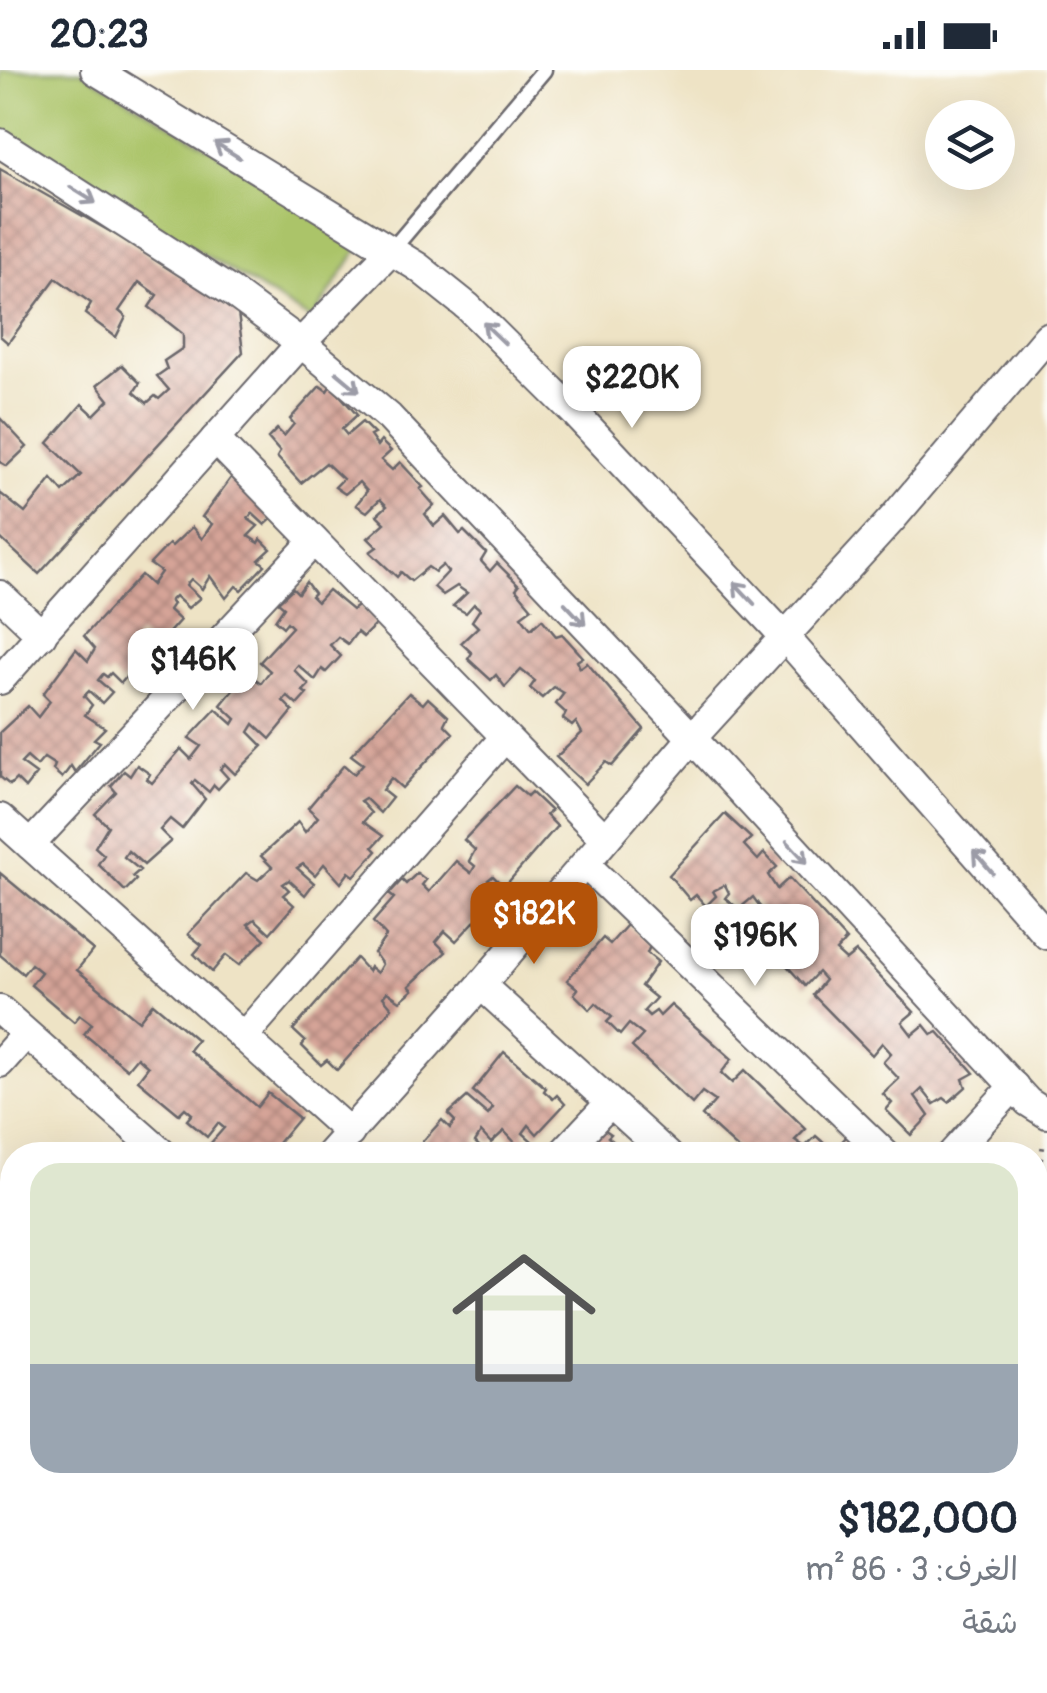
<!DOCTYPE html>
<html lang="ar">
<meta charset="utf-8">
<style>
:root{--surface:#fff;--page:#f6f6f7;--text:#1f2937;--muted:#747a83;--line:#e0e1e3;--accent:#b45309}
body{margin:0;font-family:Pangolin,"Playpen Sans Arabic",sans-serif;background:var(--page);color:var(--text);direction:rtl;height:100vh;display:flex;flex-direction:column;font-size:38px;white-space:nowrap}
*{box-sizing:border-box;margin:0}
p{font-size:32px;color:var(--muted)}
.icon{flex:none;width:55px;height:55px;fill:none;stroke:currentColor;stroke-width:2;stroke-linecap:round;stroke-linejoin:round}
.map{position:relative;flex:1;overflow:hidden;direction:ltr}
.details{position:absolute;left:0px;top:1072px;width:1048px;height:552px;display:flex;flex-direction:column;background:var(--surface);border-radius:40px 40px 0 0;box-shadow:0 10px 40px #0002;direction:rtl}
.details>*{flex:none}
.tools{position:absolute;left:925px;top:30px;display:grid;gap:20px}
.tools a{display:grid;place-items:center;width:90px;height:90px;border-radius:50%;background:var(--surface);box-shadow:0 10px 40px #0002;font-size:50px}
.price{position:absolute;translate:-50% -85px;padding:0 22px;border-radius:20px;background:#fff;color:#222;font-size:32px;line-height:65px;filter:drop-shadow(0 2px 5px #0008)}
.price::after{content:'';position:absolute;left:50%;top:60px;width:30px;height:22px;margin-left:-15px;background:inherit;clip-path:polygon(0 0,100% 0,50% 100%)}
.price.active{background:var(--accent);color:#fff}
ul{padding:0;list-style:none}
li{display:grid;align-content:center;gap:20px;height:530px;padding:0 30px}
li+li{border-top:2px solid var(--line)}
li span{display:grid;place-items:center;height:310px;border-radius:30px;color:#555}
li>.icon{margin-inline-start:auto}
span .icon{width:180px;height:180px;fill:#fffc;stroke-width:1}
li b{font-size:42px}
.status{display:flex;justify-content:space-between;align-items:center;height:70px;padding:0 50px;background:var(--surface);direction:ltr}
.status svg{height:28px;fill:currentColor}
.map>svg:first-child{display:block}
</style>
<div class="status"><b>20:23</b><svg viewBox="0 0 49 12"><path d="M0 12V9h3v3zM5 12V6h3v6zM10 12V3h3v9zM15 12V0h3v12zM26 1h20v11H26zM47 4h2v5h-2z"/></svg></div>
<div class="map">
<svg width="1047" height="1623" viewBox="0 0 1047 1623">
<defs>
<pattern id="building-cross-hatch" width="8" height="8" patternUnits="userSpaceOnUse" patternTransform="scale(2.5)"><rect width="8" height="8" fill="#d6a498"/><path d="M0 0l8 8M0 8l8-8" fill="none" stroke="#ad857d"/></pattern>
</defs>
<rect width="100%" height="100%" fill="#fdfcf7"/>
<filter id="ink" filterUnits="userSpaceOnUse"><feTurbulence type="fractalNoise" baseFrequency=".01" numOctaves="2"/><feDisplacementMap in="SourceGraphic" scale="20" xChannelSelector="R" yChannelSelector="G"/><feConvolveMatrix kernelMatrix="1 2 1 2 8 2 1 2 1" color-interpolation-filters="sRGB"/></filter>
<filter id="wash" filterUnits="userSpaceOnUse"><feTurbulence type="fractalNoise" baseFrequency=".0048" numOctaves="4" result="noise"/><feDisplacementMap in="SourceGraphic" scale="40" xChannelSelector="R" yChannelSelector="G"/><feGaussianBlur stdDeviation="2.25" result="paint"/><feColorMatrix in="noise" values="0 0 0 0 0 0 0 0 0 0 0 0 0 0 0 0 0 1.4 0 .05"/><feComposite in="paint" operator="in"/></filter>
<g filter="url(#wash)">
<rect width="100%" height="100%" fill="#eee3c5"/>
<path fill="#abc469" stroke="#667352" stroke-width="2.5" d="M0 0H80L363 171 312 250 0 61Z"/>
<g id="blocks">
<g fill="url(#building-cross-hatch)">
<path d="M0 99 125 170 238 243 243 282 39 504 0 468V423L25 443 52 409 63 422 81 405 48 373 82 334 94 345 109 330 97 315 122 295 140 313 134 322 147 333 155 326 159 329 169 320 157 306 167 299 164 291 183 278V264L149 237 157 225 139 212 119 241 126 247 116 267 85 244 91 233 56 208 8 273 0 266Z"/>
<path d="M331 315 357 345 342 359 347 365 362 352 374 364 370 366 377 376 381 371 391 381 381 390 392 400 400 392 423 417 420 419 434 435 425 444 434 456 445 446 460 464 464 461 486 483 481 491 490 501 497 493 519 515 516 519 532 538 521 546 531 559 542 549 556 566 562 564 583 587 577 591 580 598 587 593 644 659 612 696 606 692 585 714 556 687 582 663 576 652 572 656 563 649 566 643 556 634 564 623 554 617 542 628 530 618 535 611 521 600 505 617 496 605 491 610 468 589 472 583 461 573 478 557 472 551 480 539 474 534 466 543 453 536 467 523 457 516 443 525 434 517 448 502 443 495 435 502 428 497 411 511 401 502 397 507 370 482 377 477 368 468 385 453 377 445 387 436 380 429 367 442 356 435 367 421 359 412 345 424 335 417 343 409 326 393 301 413 277 387 280 382 268 368 277 359 284 366 294 354 290 349 320 316 327 321Z"/>
<path d="M0 348 27 377 7 396 0 392Z"/>
<path d="M233 405 277 444 265 455 252 443 248 449 258 456 248 466 259 473 261 469 271 479 259 490 265 495 241 520 236 516 226 528 210 506 202 519 191 509 186 515 200 528 188 538 175 526 170 531 173 534 169 540 180 550 155 578 139 565 133 570 151 584 141 597 137 595 121 613 111 603 107 607 103 604 98 610 112 622 102 633 89 621 84 626 92 635 85 645 105 658 94 669 100 672 75 702 71 696 62 708 53 700 55 695 44 688 37 696 27 687 21 693 36 704 25 718 16 709 10 715 0 707V662L28 636 38 647 50 631 43 624 76 579 88 591 95 579 84 566 141 505 152 515 161 502 150 494 169 474 172 476 192 457 202 469 212 454 202 447Z"/>
<path d="M306 512 314 523 311 526 317 532 328 520 352 540 360 534 377 553 363 567 357 562 348 574 338 567 330 575 341 586 326 602 322 599 315 610 298 595 294 600 309 615 303 621 307 624 297 635 287 626 283 631 293 641 270 669 254 654 249 662 263 676 235 704 225 694 220 699 228 708 218 719 214 715 209 722 195 710 192 714 205 729 182 759 170 749 160 760 171 771 144 795 128 781 124 787 140 800 133 806 136 810 125 821 98 794 104 785 95 777 108 756 95 744 116 722 111 716 124 701 130 706 137 695 150 704 147 709 152 713 181 679 191 689 201 676 189 668 216 639 233 654 236 649 221 635 247 603 261 613 270 601 260 592 292 557 287 552 283 557 275 550 284 537 278 532 293 518 298 523Z"/>
<path d="M409 623 423 634 428 628 448 646 444 654 453 663 402 718 391 708 382 720 392 728 380 743 365 728 360 731 371 743 363 752 383 766 373 777 377 781 354 806 349 802 341 813 324 794 315 805 303 794 297 798 314 813 305 825 289 810 283 814 289 820 283 825 294 835 270 863 255 849 248 854 265 869 239 895 226 885 212 902 194 884 202 875 188 864 246 803 258 810 272 797 261 786 298 752 305 762 318 747 308 738 344 695 354 704 363 694 351 685Z"/>
<path d="M515 716 527 726 531 722 551 741 546 745 557 756 504 817 493 806 488 810 500 824 456 871 445 861 436 872 446 882 409 916 413 920 400 931 387 922 383 927 392 938 337 1000 327 990 321 995 302 976 305 971 293 960 356 888 368 901 370 897 377 903 382 894 374 883 386 866 373 852 394 828 389 824 402 810 406 814 417 803 426 810 422 815 429 822 456 791 471 803 475 796 469 791 475 780 464 770Z"/>
<path d="M725 744 751 768 744 775 758 790 764 783 777 797 768 805 777 819 789 808 846 870 836 881 846 890 856 882 914 942 902 952 912 965 924 955 932 965 938 962 974 1003 963 1009 966 1017 949 1032 944 1028 934 1034 922 1019 915 1026 929 1046 911 1065 886 1040 892 1033 883 1024 899 1009 883 992 891 983 882 973 872 985 813 925 825 910 818 902 805 916 747 851 761 838 753 827 739 839 725 828 729 823 725 815 713 821 716 826 706 836 696 825 690 830 669 805Z"/>
<path d="M0 803 93 880 77 900 139 951 153 933 197 970 189 980 257 1037 268 1023 299 1048 268 1085H224L210 1074 224 1058 218 1053 207 1067 187 1050 192 1044 185 1038 179 1044 138 1010 148 997 137 987 127 999 84 964 92 954 80 945 74 952 31 915 41 902 31 894 23 904 0 885Z"/>
<path d="M627 855 650 876 647 883 658 892 641 916 656 928 644 941 649 946 656 941 660 946 671 935 732 989 721 1003 732 1013 745 1000 806 1059 795 1070 805 1077 816 1066 833 1081 848 1065 855 1075 860 1070 875 1085H745L702 1046 715 1031 702 1022 692 1034 632 977 643 965 629 954 620 965 607 952 612 947 596 933 590 940 574 924 578 919 567 910 603 868 610 874Z"/>
<path d="M504 982 546 1018 544 1021 553 1029 557 1025 565 1034 537 1064 529 1055 523 1063 533 1072 523 1081 504 1061 491 1073 481 1062 475 1072 488 1085H416L424 1075 422 1072 442 1050 450 1058 455 1051 448 1044 467 1027 488 1045 493 1038 473 1021Z"/>
<path d="M601 1057 611 1064 608 1067 616 1074 604 1085H581L578 1082Z"/>
<path d="M322 1612H384L392 1621 324 1623 326 1615Z"/>
</g>
</g>
</g>
<g filter="url(#ink)">
<use href="#blocks" fill-opacity="0" stroke="#69666b" stroke-width="2.5"/>
<g fill="none" stroke-linecap="round" stroke-linejoin="round">
<defs>
<path id="service" d="M391 181 544 0"/>
<g id="minor">
<path d="M95 0 418 197 468 237 576 344 785 567 1047 865"/>
<path d="M0 73 232 222 301 273 389 347 692 668 1028 1032 1047 1044"/>
<path d="M215 369 605 769"/>
<path d="M0 525 42 565"/>
<path d="M0 610 301 273 391 181"/>
<path d="M0 748 350 1063"/>
<path d="M30 775 314 471"/>
<path d="M585 794 886 1085"/>
<path d="M481 915 668 1085"/>
<path d="M0 940 164 1085"/>
<path d="M243 967 505 667"/>
<path d="M0 993 25 965"/>
<path d="M329 1085 481 915 692 668 893 448 1047 267"/>
<path d="M561 1085 610 1033"/>
<path d="M951 1085 1014 1016"/>
<path d="M0 1348 12 1359"/>
<path d="M0 1428 12 1415"/>
<path d="M230 1612 241 1623"/>
</g>
</defs>
<use href="#service" stroke="#69666b" stroke-width="19"/>
<use href="#minor" stroke="#69666b" stroke-width="32"/>
<g stroke="#69666b" stroke-width="5" stroke-dasharray="2.5 8" stroke-linecap="butt">
<path d="M1035 1121 1044 1070"/>
<path d="M1035 1594 1047 1583"/>
<path d="M851 1623 857 1612"/>
<path d="M1002 1623 1014 1612"/>
</g>
<use href="#service" stroke="#fff" stroke-width="14"/>
<use href="#minor" stroke="#fff" stroke-width="28"/>
</g>
<defs><path id="oneway-shaft" d="M-6 0H5M1.5-3L5.5 0L1.5 3" fill="none" stroke-width="1.6" stroke-linecap="round" stroke-linejoin="round" transform="scale(2.5)"/></defs>
<g stroke="#9c9ca7">
<use href="#oneway-shaft" transform="translate(227 80) rotate(-148)"/>
<use href="#oneway-shaft" transform="translate(83 125) rotate(32)"/>
<use href="#oneway-shaft" transform="translate(494 263) rotate(-136)"/>
<use href="#oneway-shaft" transform="translate(348 312) rotate(40)"/>
<use href="#oneway-shaft" transform="translate(744 523) rotate(-133)"/>
<use href="#oneway-shaft" transform="translate(575 544) rotate(47)"/>
<use href="#oneway-shaft" transform="translate(797 782) rotate(47)"/>
<use href="#oneway-shaft" transform="translate(983 792) rotate(-131)"/>
</g>
</g>
</svg>
<div class="tools">
<a><svg class="icon" aria-label="layers" viewBox="0 0 24 24"><path d="M12 4l9 5-9 5-9-5zM3 14l9 5 9-5"/></svg></a>
</div>
<b class="price" style="left:632px;top:361px">$220K</b>
<b class="price" style="left:193px;top:643px">$146K</b>
<b class="price active" style="left:534px;top:897px">$182K</b>
<b class="price" style="left:755px;top:919px">$196K</b>
<section class="details">
<ul>
<li><span style="background:linear-gradient(#dfe7d0 65%,#9aa5b1 0)"><svg class="icon" aria-label="home" viewBox="0 0 24 24"><path d="M3 11l9-7 9 7M6 9v11h12V9"/></svg></span><div><b>$182,000</b><p>الغرف: 3 · 86 m²</p><p>شقة</p></div></li>
</ul>
</section>
</div>
